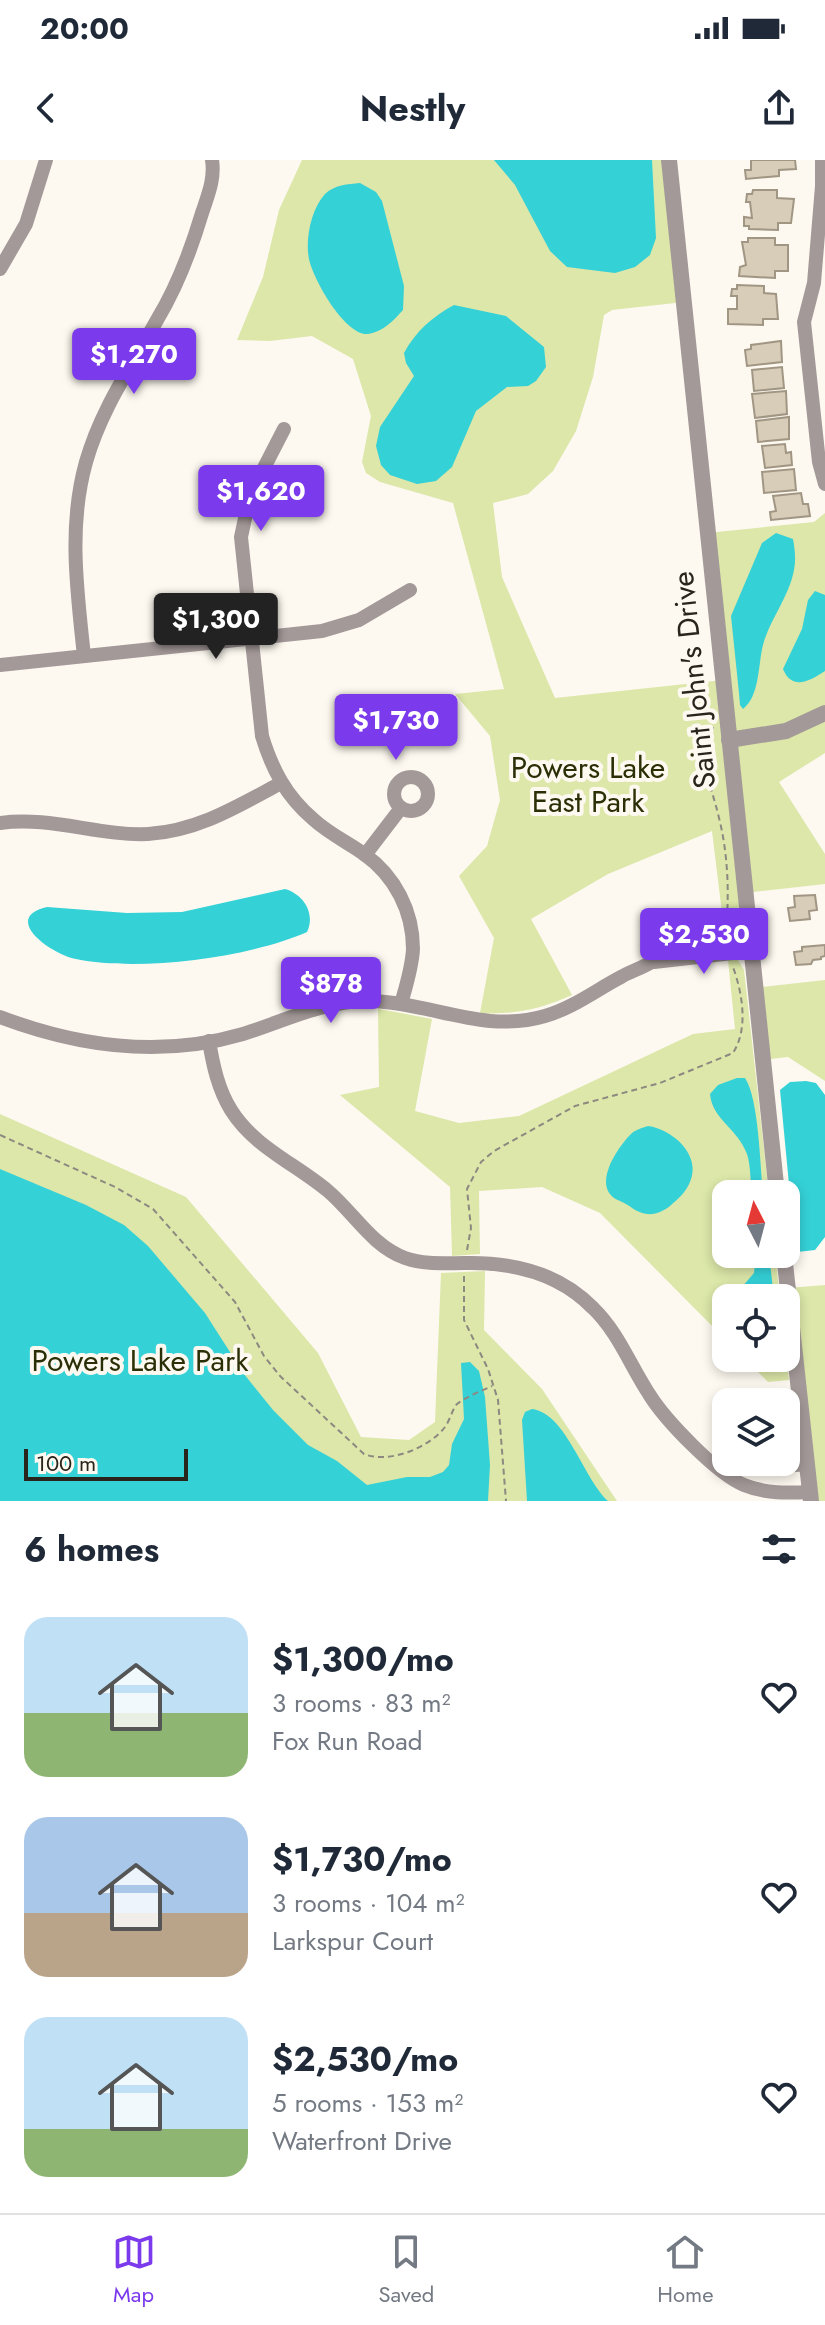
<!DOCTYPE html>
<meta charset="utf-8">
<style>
:root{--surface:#fff;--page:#f6f6f7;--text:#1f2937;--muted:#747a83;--line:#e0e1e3;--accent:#7c3aed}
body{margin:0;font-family:Jost,sans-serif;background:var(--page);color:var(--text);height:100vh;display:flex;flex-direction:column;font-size:30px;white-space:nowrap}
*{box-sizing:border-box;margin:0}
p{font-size:26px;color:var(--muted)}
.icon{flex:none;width:44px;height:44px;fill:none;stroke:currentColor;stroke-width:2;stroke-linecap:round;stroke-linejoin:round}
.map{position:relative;height:1341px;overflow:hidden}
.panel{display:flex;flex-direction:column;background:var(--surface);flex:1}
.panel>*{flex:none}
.needle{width:52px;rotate:354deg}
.fabs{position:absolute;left:712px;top:1020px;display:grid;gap:16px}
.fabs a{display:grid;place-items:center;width:88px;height:88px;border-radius:16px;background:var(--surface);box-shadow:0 4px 12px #0003;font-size:40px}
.scale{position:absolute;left:24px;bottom:20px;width:164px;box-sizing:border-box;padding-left:8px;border:4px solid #29251d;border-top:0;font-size:22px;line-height:28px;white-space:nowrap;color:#29251d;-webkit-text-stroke:6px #fdf9f0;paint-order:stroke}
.price{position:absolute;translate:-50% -68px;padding:0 18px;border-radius:8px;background:var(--accent);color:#fff;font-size:26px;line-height:52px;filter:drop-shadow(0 2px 4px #0008)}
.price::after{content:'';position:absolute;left:50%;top:48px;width:24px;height:18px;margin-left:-12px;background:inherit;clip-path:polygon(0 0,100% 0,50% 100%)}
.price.on{background:#222;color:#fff}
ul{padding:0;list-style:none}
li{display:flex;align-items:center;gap:24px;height:200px;padding:0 24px}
li span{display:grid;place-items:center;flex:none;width:224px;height:160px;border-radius:24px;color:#555}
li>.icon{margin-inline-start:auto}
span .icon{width:96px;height:96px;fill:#fffc;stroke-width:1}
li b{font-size:34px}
h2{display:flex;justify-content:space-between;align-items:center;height:96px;padding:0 24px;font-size:34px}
.status{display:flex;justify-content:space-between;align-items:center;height:56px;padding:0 40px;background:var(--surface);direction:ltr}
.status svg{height:22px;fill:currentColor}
header{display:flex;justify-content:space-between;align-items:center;height:104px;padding:0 24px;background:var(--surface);font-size:36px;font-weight:700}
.menu{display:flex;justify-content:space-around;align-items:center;height:112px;border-top:2px solid var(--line);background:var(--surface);font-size:22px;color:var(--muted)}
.menu a{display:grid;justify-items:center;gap:4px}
.menu .on{color:var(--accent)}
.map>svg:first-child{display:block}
</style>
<div class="status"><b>20:00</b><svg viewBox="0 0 49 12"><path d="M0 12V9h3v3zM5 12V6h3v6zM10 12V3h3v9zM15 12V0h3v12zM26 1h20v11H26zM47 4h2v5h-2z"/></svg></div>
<header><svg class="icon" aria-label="back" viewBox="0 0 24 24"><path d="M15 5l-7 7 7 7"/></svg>Nestly<svg class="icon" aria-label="share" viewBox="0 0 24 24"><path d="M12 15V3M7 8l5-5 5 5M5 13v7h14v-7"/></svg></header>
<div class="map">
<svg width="825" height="1341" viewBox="0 0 825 1341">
<rect width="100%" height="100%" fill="#fdf9f0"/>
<g fill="#dce7a9">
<path d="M302 0H669L684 142 612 150 604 155 593 217 576 271 553 311 528 334 493 343 502 417 555 538 723 520 707 373 814 362 825 353V593L779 622 825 694V724L745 733 735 756 723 761 712 671 608 714 531 759 572 835C541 849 514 855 480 853L494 778 459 716 487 686 500 640 490 576 455 534 504 529 453 343 380 322 366 313 362 302 371 256 353 199 312 176 270 181 237 180 263 117 279 50Z"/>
<path d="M728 800H738L744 810 769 1034H726V1094H775L780 1138H726V1180L600 1053 542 1027 479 1031 480 1094 452 1096 450 1027 340 935 379 927 378 849 385 850 432 859 415 951 459 963 519 956 693 874 735 869Z"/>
<path d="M825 820V921L788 897 762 900 754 828Z"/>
<path d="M0 954 186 1037 318 1193 361 1277 409 1280 435 1262 441 1113 485 1111 484 1170 542 1229 617 1341H0Z"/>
<path d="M825 1125V1341H811L788 1128Z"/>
<path d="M786 1191 789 1220 768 1222 744 1198H786Z"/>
</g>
<g fill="#34d1d7">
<path d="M494 0H652L656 78 650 95 635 107 615 113 567 107 550 91 515 25Z"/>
<path d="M360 23 376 32 382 41 404 126 403 150C394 160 383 172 368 174 345 176 313 119 309 99 305 80 311 49 325 34 334 25 348 24 360 23Z"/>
<path d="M454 145 506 156 544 187 546 207 536 221 528 226 507 227 476 251 452 307 436 321 417 324 390 315 381 305 376 286 380 267 414 216 406 203 404 193C416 171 432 157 454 145Z"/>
<path d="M776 373 793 379C795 390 796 400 794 410 789 437 770 459 763 485 758 504 760 536 743 549L740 545 739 533 731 456 762 383Z"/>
<path d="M815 431 825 435V511C810 521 792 531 783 509L802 469 808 440Z"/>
<path d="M285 729C303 734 316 753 307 772 248 798 138 812 76 799 52 795 0 758 47 747L127 753 182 752Z"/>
<path d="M737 918H745C759 939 760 1006 763 1034H752C750 1022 751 1006 747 994 738 969 712 959 710 934L718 925Z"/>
<path d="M806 921 816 923 825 935V1077L815 1090 797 1092 794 1077 780 930 790 922Z"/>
<path d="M648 966C672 969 702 995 690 1022 686 1032 678 1039 670 1046 663 1051 656 1055 647 1054 636 1053 630 1045 620 1041 590 1029 616 989 631 974 635 970 642 968 648 966Z"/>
<path d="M0 1009 86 1045 124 1065 148 1086 205 1153 244 1214 273 1250 308 1285 337 1301 367 1325 407 1317H430L443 1312 449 1305 452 1284 464 1259 461 1203 470 1202 479 1211 485 1237 490 1305 488 1341H0Z"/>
<path d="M756 1094H769L774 1138 742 1137V1127L754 1113Z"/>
<path d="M532 1249C566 1253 583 1318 608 1341H527L522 1260 525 1252Z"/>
</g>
<g fill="#d8cdb9" stroke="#a19683" stroke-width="2">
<path d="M751 0H795L796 9 779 10V16L746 19 745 10H751Z"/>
<path d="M753 30H777V38L794 39 791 63H778V70L749 69V66H744V57L752 58 750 42H746L747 34H752Z"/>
<path d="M748 78H775V85H788V111H775V118L739 116 740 107 746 105 742 82H748Z"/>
<path d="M737 125 764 126V133L776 134 778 159H763V165L728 164V149H737V136H731L732 129H737Z"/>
<path d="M781 181 782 202 747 206 745 190 751 189V185Z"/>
<path d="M782 207 784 228 754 231 752 210Z"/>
<path d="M786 231 787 254 755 258 752 234Z"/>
<path d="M789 257V279L758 282 756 261Z"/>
<path d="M785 284 786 293 791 292 792 305 765 308 762 286Z"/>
<path d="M794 309 796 330 764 333 762 312Z"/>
<path d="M801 333 803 344H808L810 356 771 360 770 352 776 351 773 336Z"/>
<path d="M815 735 817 750 809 751 810 759 790 761 788 748 795 747 794 736Z"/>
<path d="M825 785V796L821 797V799L813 800 811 804 796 805 794 792 802 791V787Z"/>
</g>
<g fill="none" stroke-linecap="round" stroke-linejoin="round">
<g stroke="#8d8981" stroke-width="2" stroke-dasharray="6 4" stroke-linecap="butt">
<path d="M713 567C699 610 710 619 719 658 727 690 729 724 727 757"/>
<path d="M0 975 115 1027 153 1049 235 1142 264 1196 280 1216 364 1294C389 1304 429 1288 445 1267 450 1260 452 1250 457 1244 466 1237 481 1231 492 1226"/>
<path d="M467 1090 471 1068 467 1029 481 1002 494 991 575 946 660 923 733 893C749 868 742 832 733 807"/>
<path d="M464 1116V1160L488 1209 498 1240 506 1341"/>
</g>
<g stroke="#a49999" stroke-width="14">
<path d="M822 0V26L814 123 804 162 819 302 825 324"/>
<path d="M0 109 26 64 46 0"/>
<path d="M284 269 250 335 241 377 262 576C272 609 286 636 313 659 328 673 347 682 364 694 395 716 413 751 413 789 412 808 406 826 401 844"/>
<path d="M84 496C77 430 68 366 86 302 101 249 131 207 157 160 177 127 191 90 202 53 208 35 215 19 212 0"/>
<path d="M0 505 322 471 359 460 410 430"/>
<circle cx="411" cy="634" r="17"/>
<path d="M0 663C50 656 99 676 148 674 198 671 238 646 281 623"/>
<path d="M365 695 401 648"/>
<path d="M654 802 750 791"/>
<path d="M0 857C79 887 161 898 243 874 285 861 327 839 372 841 432 843 484 874 545 856 573 848 596 830 621 817 631 811 643 808 653 801 662 796 668 787 677 783 700 772 723 769 748 766"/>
<path d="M209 881C213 905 218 929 231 950 254 987 296 1004 328 1031 354 1053 372 1086 405 1098 425 1105 445 1103 465 1103 512 1102 559 1113 593 1148 618 1172 630 1205 649 1234 665 1260 717 1314 744 1325 766 1334 788 1333 810 1332"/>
<path d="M745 1302 784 1306 807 1304"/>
</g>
<g stroke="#a49999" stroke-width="16">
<path d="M669 0 777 1034"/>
<path d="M729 580 786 571 825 553"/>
<path d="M784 1094 811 1341"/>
</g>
</g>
<g text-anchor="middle" stroke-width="8" stroke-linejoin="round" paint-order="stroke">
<g font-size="30" fill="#29251d" stroke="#fdf9f0">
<text transform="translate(694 520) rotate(-96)" y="10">Saint John's Drive</text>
</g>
<g font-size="30" fill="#2a2f05" stroke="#fdf9f0">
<text x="588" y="618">Powers Lake<tspan x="588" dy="34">East Park</tspan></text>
<text x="140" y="1211">Powers Lake Park</text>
</g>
</g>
</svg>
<div class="fabs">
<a><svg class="needle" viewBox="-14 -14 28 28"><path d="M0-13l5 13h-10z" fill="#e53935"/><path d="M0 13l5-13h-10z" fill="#747a83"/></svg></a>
<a><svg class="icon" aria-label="locate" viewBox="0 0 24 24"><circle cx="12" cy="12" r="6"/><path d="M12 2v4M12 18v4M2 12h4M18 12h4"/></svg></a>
<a><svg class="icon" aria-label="layers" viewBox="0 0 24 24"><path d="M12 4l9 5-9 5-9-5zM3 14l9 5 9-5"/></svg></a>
</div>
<div class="scale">100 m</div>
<b class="price" style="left:134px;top:236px">$1,270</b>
<b class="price" style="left:261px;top:373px">$1,620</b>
<b class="price on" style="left:216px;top:501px">$1,300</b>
<b class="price" style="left:396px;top:602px">$1,730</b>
<b class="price" style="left:704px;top:816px">$2,530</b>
<b class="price" style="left:331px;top:865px">$878</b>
</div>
<section class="panel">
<h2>6 homes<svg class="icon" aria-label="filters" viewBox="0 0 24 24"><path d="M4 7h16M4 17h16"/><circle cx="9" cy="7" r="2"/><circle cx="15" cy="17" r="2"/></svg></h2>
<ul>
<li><span style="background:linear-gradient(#bfe0f5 60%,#8fb573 0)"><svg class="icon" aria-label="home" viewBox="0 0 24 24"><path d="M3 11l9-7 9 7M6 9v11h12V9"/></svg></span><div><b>$1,300/mo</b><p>3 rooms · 83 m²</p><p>Fox Run Road</p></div><svg class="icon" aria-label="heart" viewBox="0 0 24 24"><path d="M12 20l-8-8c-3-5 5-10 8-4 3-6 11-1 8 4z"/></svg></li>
<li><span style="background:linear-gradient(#a9c7e8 60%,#b9a48a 0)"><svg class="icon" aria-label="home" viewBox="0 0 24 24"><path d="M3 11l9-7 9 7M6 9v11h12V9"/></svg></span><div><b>$1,730/mo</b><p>3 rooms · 104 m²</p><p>Larkspur Court</p></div><svg class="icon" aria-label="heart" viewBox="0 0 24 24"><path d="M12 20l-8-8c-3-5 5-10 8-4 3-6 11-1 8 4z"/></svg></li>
<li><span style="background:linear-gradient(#bfe0f5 70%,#8fb573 0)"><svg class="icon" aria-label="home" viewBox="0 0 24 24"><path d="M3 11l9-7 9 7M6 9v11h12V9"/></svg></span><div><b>$2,530/mo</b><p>5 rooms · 153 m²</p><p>Waterfront Drive</p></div><svg class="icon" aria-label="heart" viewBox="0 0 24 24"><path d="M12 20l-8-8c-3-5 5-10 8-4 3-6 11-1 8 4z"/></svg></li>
</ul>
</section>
<nav class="menu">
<a class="on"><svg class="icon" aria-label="map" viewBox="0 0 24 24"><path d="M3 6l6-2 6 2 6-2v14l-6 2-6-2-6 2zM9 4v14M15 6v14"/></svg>Map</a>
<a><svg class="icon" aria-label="saved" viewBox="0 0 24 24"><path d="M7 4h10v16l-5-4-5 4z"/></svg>Saved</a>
<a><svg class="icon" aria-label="home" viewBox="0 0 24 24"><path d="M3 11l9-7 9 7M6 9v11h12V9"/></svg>Home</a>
</nav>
